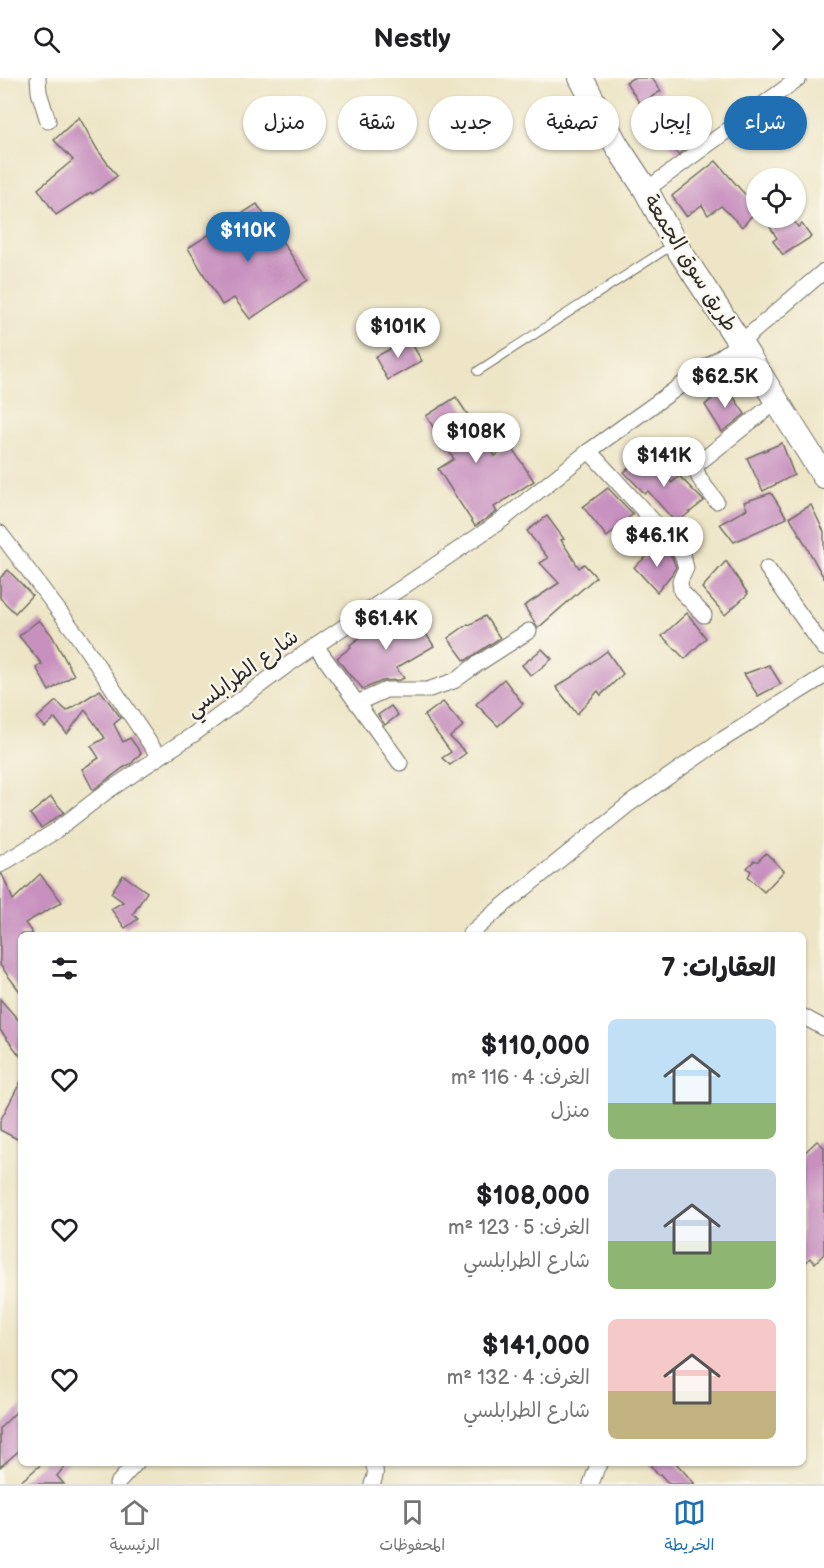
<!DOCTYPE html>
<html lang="ar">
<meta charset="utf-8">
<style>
:root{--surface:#fff;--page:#f2f2f2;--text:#202124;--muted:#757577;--line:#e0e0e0;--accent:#1f6fb2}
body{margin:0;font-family:"Balsamiq Sans","Playpen Sans Arabic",sans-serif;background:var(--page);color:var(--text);direction:rtl;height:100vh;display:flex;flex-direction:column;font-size:22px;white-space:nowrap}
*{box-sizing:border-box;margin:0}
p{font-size:20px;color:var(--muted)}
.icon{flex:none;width:33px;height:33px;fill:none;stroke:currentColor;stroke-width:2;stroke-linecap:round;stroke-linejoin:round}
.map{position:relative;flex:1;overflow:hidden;direction:ltr}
.sheet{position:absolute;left:18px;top:854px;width:788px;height:534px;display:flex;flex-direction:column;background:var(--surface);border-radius:9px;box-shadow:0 2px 4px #0004;direction:rtl}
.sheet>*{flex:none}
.hud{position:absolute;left:18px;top:18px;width:789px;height:54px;direction:rtl;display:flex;gap:12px}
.fabs{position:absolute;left:746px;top:90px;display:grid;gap:12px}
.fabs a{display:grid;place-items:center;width:60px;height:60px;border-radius:50%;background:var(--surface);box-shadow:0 2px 4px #0004;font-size:30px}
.price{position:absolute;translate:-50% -51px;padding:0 14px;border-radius:21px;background:#fff;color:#222;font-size:20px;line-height:39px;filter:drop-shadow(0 2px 3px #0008)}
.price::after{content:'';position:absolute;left:50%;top:36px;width:18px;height:14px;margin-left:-9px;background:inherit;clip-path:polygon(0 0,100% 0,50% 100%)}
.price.selected{background:var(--accent);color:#fff}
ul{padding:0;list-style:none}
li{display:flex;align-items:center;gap:18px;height:150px;padding:0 30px}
li span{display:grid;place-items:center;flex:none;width:168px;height:120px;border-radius:9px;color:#555}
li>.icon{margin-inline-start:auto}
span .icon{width:72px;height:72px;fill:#fffc;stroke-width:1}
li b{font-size:26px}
h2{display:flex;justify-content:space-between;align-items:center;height:72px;padding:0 30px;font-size:26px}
.chip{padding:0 21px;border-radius:27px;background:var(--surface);box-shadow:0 2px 4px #0004;font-size:21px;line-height:54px}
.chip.selected{background:var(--accent);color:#fff}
header{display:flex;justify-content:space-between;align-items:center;height:78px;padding:0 30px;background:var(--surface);font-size:27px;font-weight:700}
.tab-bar{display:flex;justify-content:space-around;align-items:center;height:84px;border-top:2px solid var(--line);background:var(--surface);font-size:16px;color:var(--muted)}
.tab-bar a{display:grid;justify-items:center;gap:3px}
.tab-bar .selected{color:var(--accent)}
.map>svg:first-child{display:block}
</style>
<header><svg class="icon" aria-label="forward" viewBox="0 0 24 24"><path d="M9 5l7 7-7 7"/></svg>Nestly<svg class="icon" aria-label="search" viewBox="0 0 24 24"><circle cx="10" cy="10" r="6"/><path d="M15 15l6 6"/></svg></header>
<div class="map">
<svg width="824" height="1406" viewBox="0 0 824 1406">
<rect width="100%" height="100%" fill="#fbf7ec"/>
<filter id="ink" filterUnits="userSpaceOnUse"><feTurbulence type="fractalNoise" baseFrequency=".0167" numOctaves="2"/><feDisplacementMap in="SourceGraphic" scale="12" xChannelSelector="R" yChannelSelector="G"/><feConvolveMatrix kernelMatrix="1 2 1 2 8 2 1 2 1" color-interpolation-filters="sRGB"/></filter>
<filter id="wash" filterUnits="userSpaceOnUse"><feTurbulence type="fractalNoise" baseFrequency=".008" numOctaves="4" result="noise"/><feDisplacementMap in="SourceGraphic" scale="24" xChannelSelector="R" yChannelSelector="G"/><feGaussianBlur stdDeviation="1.35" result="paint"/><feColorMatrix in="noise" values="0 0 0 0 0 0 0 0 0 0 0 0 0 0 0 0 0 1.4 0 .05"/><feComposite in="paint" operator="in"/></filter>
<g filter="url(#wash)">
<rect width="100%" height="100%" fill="#ede5c6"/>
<g id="blocks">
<g fill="#c790bf">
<path d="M633 0H652L661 13 640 26 626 4Z"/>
<path d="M681 31 701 59 678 77 657 48Z"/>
<path d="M79 39 97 71 117 98 92 116 91 114 56 137 38 111 73 82 54 62Z"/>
<path d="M716 83 740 111 756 127V133L742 149 721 128 708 137 702 127 686 138 672 118Z"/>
<path d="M257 126 308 202 250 241 234 220 222 227 188 170Z"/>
<path d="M784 140H791L798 149 802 146 811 159 783 177 773 163 777 160 770 149Z"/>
<path d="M409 261 422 283 388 302 375 279Z"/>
<path d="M726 308 745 336 722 354 705 327Z"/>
<path d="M456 319 495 378 510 367 534 403 494 429 497 434 475 448 438 391 454 381 426 338Z"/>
<path d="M782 365 794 397 763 413 747 380Z"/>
<path d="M647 375 672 405 679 398 704 423 676 445 648 413 645 416 624 394Z"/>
<path d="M608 410 633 436 607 459 583 429Z"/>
<path d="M771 415 787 440 734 464 720 446 747 431 744 424Z"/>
<path d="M811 427 824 454V500L790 439Z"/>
<path d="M547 438 564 461 561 462 579 490 584 486 596 499 538 550 524 528 559 505 540 485 548 480 527 453Z"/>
<path d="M661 467 672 479 676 489 672 496 657 514 634 489Z"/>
<path d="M726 483 748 516 725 537 702 510Z"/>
<path d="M8 492 32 517 15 535 0 520V500Z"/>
<path d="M410 531 434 568 396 590 404 600 400 602 382 603 363 611 352 598 351 599 337 580 351 569 350 567 367 554 368 555Z"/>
<path d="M687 535 706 560 685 581 662 558Z"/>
<path d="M485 538 500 560 465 583 448 560 468 546 469 547Z"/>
<path d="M39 542 51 556 74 597 49 613 36 589 42 586 19 558Z"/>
<path d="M542 571 552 581 531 598 522 587Z"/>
<path d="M607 573 623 596 601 617 598 613 577 636 556 609 572 599Z"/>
<path d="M769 587 781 606 758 618 744 596Z"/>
<path d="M504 601 523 626 498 648 476 626Z"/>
<path d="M100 612 121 640 114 646 123 664 130 660 141 675 132 685 123 690 93 712 82 691 99 680 91 668 105 660 85 632 67 656 55 640 45 649 37 640 56 623 67 633Z"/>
<path d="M443 624 463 648 450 659 466 675 450 687 442 680 451 674 424 638Z"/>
<path d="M391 628 398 637 385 647 378 637Z"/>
<path d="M51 719 64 734 41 750 30 736Z"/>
<path d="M766 775 784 793 764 814 748 799 751 793 747 790 754 783H758Z"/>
<path d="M2 796 13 822 40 796 62 824 25 845 33 856H21V915L0 887V797Z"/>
<path d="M123 797 147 814 133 836 138 841 125 850 111 831 123 824 111 815Z"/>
<path d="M0 921 21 945V979L0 952Z"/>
<path d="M21 1003V1063L0 1052V1043Z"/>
<path d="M817 1063 824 1069V1176L815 1185 810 1180 802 1189V1077Z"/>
<path d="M21 1329V1371L0 1389V1350Z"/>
<path d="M44 1384H68L57 1398 64 1406H18Z"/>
<path d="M648 1384H675L695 1406H669L660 1396 658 1397Z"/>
</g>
</g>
</g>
<g filter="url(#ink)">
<use href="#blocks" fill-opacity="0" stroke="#6f6c61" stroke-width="1.5"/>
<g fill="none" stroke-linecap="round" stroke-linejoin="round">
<defs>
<path id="service" d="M478 293 671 168"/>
<g id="minor">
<path d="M38 0 39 14 48 43"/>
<path d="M646 112 799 0"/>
<path d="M589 373 678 470 683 479 686 490 680 503 681 513 704 537"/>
<path d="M716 423C709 412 695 400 696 387L777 323"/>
<path d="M0 455 77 557 159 679"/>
<path d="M767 490 824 570"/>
<path d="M316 568 400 685"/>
<path d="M357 625 386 612H427L454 603 476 587 529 553"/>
<path d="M0 787 54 754 106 714 194 656 286 588 502 442 589 373 740 265 824 193"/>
<path d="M470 856 494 835 629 726 717 665 824 598"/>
<path d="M802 938 824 950"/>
<path d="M372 1384C377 1392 376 1398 372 1406"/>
<path d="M117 1406 137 1384"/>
<path d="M591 1406 597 1389 601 1384"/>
</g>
<path id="primary" d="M581 0 617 68 646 112 675 166 740 265 824 398"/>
</defs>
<use href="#service" stroke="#6f6c61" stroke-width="10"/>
<use href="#minor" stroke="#6f6c61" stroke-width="17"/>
<use href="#primary" stroke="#6f6c61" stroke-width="26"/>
<use href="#service" stroke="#fff" stroke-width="8"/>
<use href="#minor" stroke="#fff" stroke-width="15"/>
<use href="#primary" stroke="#fff" stroke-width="24"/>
</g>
</g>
<g text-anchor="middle" stroke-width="4.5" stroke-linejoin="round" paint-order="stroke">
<g font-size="21" fill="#2b2b2b" stroke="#fbf7ec">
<text transform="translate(691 185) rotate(58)" y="7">طريق سوق الجمعة</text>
<text transform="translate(242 595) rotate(-36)" y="7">شارع الطرابلسي</text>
</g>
</g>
</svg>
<div class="fabs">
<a><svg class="icon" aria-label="locate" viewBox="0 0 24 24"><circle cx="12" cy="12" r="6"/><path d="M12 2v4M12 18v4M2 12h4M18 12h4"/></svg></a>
</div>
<b class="price selected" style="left:248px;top:185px">$110K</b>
<b class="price" style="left:398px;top:281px">$101K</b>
<b class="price" style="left:725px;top:331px">$62.5K</b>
<b class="price" style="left:476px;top:386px">$108K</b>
<b class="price" style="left:664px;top:410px">$141K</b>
<b class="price" style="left:657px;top:490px">$46.1K</b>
<b class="price" style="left:386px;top:573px">$61.4K</b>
<div class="hud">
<a class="chip selected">شراء</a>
<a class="chip">إيجار</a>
<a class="chip">تصفية</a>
<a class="chip">جديد</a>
<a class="chip">شقة</a>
<a class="chip">منزل</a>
</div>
<section class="sheet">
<h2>العقارات: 7<svg class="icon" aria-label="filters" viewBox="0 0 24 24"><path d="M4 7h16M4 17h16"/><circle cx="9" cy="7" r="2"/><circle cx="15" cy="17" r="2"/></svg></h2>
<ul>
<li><span style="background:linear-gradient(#bfe0f5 70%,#8fb573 0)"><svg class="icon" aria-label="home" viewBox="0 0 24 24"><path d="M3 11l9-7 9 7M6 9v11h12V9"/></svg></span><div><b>$110,000</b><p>الغرف: 4 · 116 m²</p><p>منزل</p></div><svg class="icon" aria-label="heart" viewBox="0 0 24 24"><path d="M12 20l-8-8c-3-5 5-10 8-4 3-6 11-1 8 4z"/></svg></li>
<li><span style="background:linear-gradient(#c9d6e8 60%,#8fb573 0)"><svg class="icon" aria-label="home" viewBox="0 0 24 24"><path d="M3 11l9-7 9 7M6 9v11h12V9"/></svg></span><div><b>$108,000</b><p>الغرف: 5 · 123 m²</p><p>شارع الطرابلسي</p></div><svg class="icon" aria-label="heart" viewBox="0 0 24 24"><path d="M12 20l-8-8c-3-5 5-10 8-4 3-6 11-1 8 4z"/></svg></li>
<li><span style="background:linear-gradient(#f6c9c9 60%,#c2b280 0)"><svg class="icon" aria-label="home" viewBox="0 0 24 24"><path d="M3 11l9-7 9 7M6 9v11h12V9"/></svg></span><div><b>$141,000</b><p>الغرف: 4 · 132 m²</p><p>شارع الطرابلسي</p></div><svg class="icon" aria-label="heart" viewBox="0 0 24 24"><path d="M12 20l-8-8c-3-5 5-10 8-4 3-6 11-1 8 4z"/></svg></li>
</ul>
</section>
</div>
<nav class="tab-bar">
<a class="selected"><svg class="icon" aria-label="map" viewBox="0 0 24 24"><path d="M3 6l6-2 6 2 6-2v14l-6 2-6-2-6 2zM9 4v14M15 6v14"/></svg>الخريطة</a>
<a><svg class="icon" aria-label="saved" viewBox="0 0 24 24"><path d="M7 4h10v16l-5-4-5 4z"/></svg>المحفوظات</a>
<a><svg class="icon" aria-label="home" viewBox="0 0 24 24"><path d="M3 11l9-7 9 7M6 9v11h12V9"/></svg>الرئيسية</a>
</nav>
